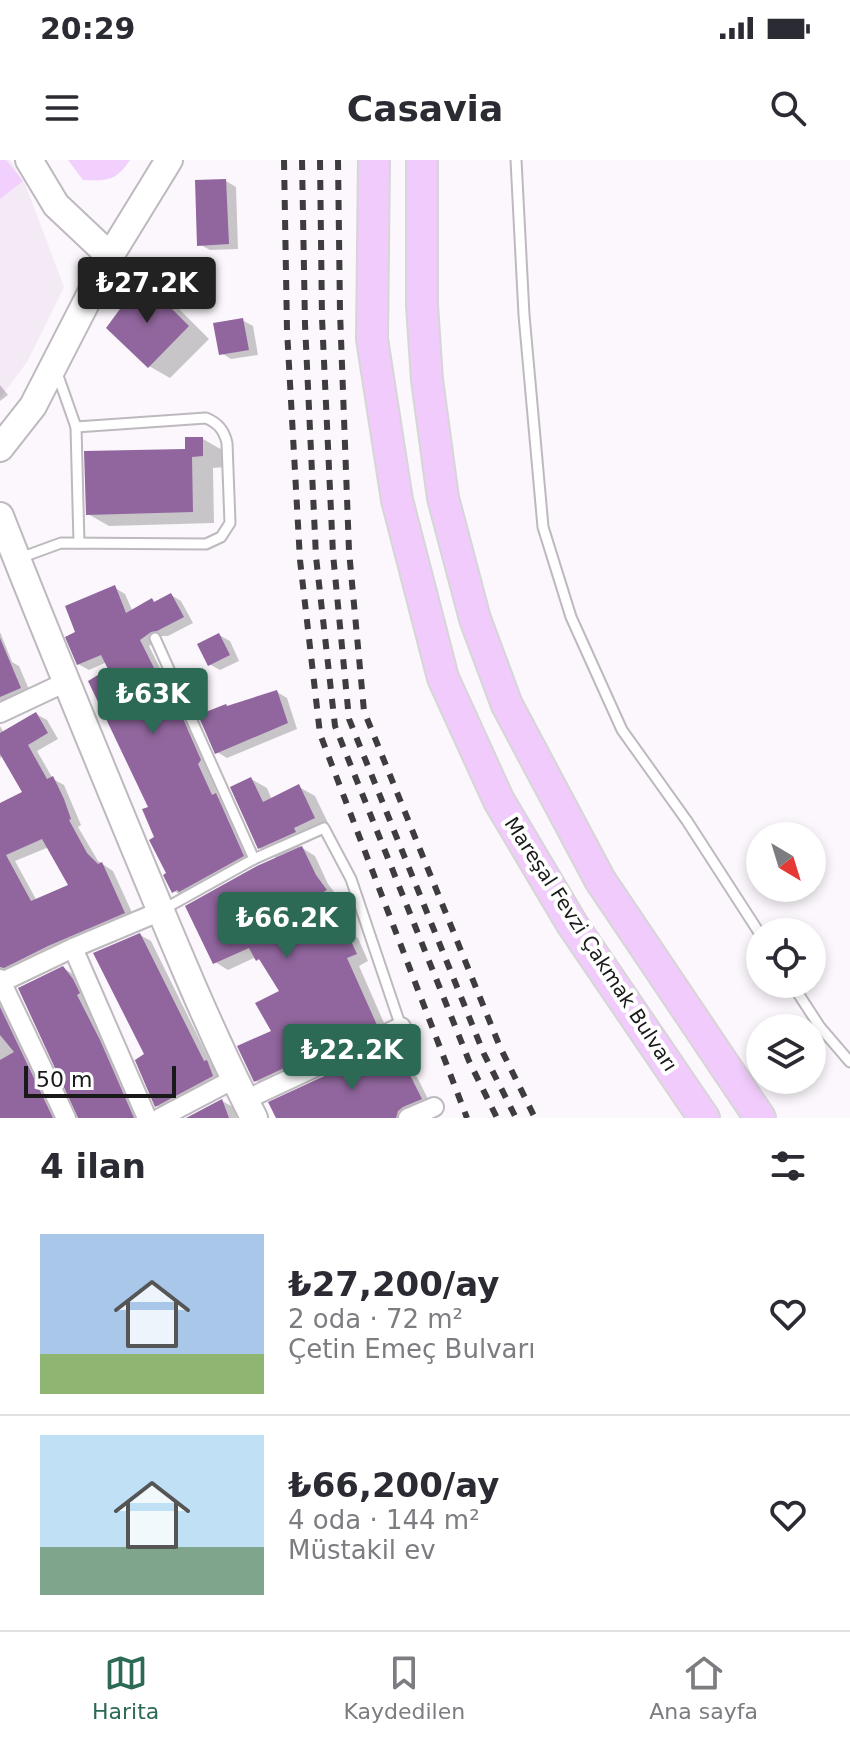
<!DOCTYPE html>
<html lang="tr">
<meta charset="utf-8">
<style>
:root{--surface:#fff;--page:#f7f7f7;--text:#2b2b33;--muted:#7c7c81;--line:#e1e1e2;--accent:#2d6a55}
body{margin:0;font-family:"DejaVu Sans",sans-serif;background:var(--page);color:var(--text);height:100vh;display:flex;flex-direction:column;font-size:30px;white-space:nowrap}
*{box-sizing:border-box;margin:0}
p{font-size:26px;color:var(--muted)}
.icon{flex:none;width:44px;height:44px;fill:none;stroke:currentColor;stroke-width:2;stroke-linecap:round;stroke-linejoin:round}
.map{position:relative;height:958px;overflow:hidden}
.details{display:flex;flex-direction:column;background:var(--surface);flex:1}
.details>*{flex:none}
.needle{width:52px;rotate:142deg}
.fabs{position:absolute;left:746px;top:662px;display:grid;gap:16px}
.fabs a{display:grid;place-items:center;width:80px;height:80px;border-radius:50%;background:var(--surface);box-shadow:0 4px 12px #0003;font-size:40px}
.scale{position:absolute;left:24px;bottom:20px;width:152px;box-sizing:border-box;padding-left:8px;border:4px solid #1a191a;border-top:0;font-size:22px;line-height:28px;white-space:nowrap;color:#1a191a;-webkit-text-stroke:6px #fff;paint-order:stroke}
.price{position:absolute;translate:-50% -68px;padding:0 18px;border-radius:8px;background:var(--accent);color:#fff;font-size:26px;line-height:52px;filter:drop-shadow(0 2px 4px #0008)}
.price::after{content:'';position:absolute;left:50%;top:48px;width:24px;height:18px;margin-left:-12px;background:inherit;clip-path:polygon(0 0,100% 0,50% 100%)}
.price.active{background:#222;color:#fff}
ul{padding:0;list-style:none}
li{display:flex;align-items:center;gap:24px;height:200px;padding:0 40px}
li+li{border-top:2px solid var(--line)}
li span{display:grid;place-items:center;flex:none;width:224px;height:160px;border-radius:0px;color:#555}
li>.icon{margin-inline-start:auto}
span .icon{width:96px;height:96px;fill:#fffc;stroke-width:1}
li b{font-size:34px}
h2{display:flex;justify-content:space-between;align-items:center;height:96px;padding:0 40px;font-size:34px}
.status{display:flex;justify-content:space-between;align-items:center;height:56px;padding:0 40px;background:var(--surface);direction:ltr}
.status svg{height:22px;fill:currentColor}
header{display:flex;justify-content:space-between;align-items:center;height:104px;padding:0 40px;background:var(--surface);font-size:36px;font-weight:800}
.dock{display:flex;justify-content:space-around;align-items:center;height:112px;border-top:2px solid var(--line);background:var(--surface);font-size:22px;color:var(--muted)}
.dock a{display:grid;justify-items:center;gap:4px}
.dock .active{color:var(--accent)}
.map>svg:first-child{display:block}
</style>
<div class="status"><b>20:29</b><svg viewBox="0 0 49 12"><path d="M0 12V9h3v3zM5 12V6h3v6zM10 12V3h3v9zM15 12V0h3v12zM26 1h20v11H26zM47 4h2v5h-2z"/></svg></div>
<header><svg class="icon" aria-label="menu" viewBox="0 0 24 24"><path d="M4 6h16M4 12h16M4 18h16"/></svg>Casavia<svg class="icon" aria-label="search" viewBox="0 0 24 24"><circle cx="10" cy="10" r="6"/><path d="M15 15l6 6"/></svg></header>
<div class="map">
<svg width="850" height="958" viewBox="0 0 850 958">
<rect width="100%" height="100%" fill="#fbf7fc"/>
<path fill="#f3eaf6" d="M0 0H10L25 24 64 127 27 202 0 238Z"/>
<g fill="#f2d0fd">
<path d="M0 0H6L23 21 0 39Z"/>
<path d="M68 0H130C116 21 107 21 83 20Z"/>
</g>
<g fill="#0003" fill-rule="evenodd">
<path d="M226 21 236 27 238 89 210 90 199 84Z"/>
<path d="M142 121 163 133 209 179 170 218 149 206Z"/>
<path d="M242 160 253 166 258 195 231 199 221 193Z"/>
<path d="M0 225 8 235 0 241Z"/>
<path d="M203 279 224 291V307L213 308 214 363 109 366 88 354 187 291Z"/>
<path d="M115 428 125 434 133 452 152 441 156 443 171 435 181 441 193 463 168 476H162L149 486 172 532 177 535 211 606 208 611 219 637 227 641 254 702 184 737 174 731 157 678 151 648 107 502 89 510 78 504V473Z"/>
<path d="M0 472 12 502 19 506 31 534 0 547Z"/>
<path d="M219 475 230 481 239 501 220 510 209 504Z"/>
<path d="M277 532 287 538 297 569 227 598 217 592 229 548Z"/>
<path d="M36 554 47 560 58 579 37 591 53 619 64 625 81 665 78 667 98 701 113 711 135 759 0 821V645L25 633 3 596 0 598V566L4 573ZM49 687 71 726 37 741 15 701Z"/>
<path d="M251 619 267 628 272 640 299 627 315 636 330 667 309 677 311 681 299 686 315 696 328 724 338 737 325 745 345 771 358 778 368 801 359 806 388 872 269 928 256 921 274 872 282 831 263 803 256 797 228 810 215 802 278 699 259 688Z"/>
<path d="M140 775 151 781 212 905 217 908 223 922 167 952 157 946 147 894Z"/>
<path d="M63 808 75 815 84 827 90 840 87 842 111 888 142 958H79Z"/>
<path d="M0 836 60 958H0Z"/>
<path d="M387 889 397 895 404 912 406 911 417 917 431 945 408 958H277Z"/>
<path d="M222 941 233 947 237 958H190Z"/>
</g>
<g fill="#91669e" fill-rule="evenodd">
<path d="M226 19 229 84 197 86 195 20Z"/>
<path d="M142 119 189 166 148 208 106 168Z"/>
<path d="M243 158 249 190 219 195 213 163Z"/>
<path d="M185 277H203V296L192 297 193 352 86 355 84 291 185 289Z"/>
<path d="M115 425 126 453 152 438 154 442 171 433 184 457 157 471 151 472 140 480 164 528 167 527 184 561 201 600 198 604 212 635 216 633 244 696 179 732 177 730 172 733 163 715 166 713 149 680 154 677 142 649 148 647 88 521 108 509 101 495 77 505 65 477 75 472 65 446Z"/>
<path d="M219 473 230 495 208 506 197 484Z"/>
<path d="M0 478 21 528 0 537Z"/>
<path d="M277 530 288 563 215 594 198 555 226 544 227 546Z"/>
<path d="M36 552 48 573 28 585 47 619 53 616 64 639 71 659 69 660 87 693 98 704 102 702 125 753 48 786 4 808 0 807V643L22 632 0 594V573ZM42 679 68 725 31 741 6 695Z"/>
<path d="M251 617 263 642 299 624 315 658 294 668 296 672 258 689 230 627Z"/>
<path d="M302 686 316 715 327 730 314 737 339 771 345 768 357 794 347 798 377 865 254 922 237 886 271 871 255 843 279 831 259 799 256 801 249 788 213 804 185 746 257 706Z"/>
<path d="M140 773 204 901 207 900 213 916 155 947 134 898 135 900 144 894 93 793Z"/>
<path d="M63 806 73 819 80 833 77 835 100 880 134 958H78L18 828Z"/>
<path d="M0 847 53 958H0V900L14 892 0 875Z"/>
<path d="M387 887 398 913 407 909 422 939 403 947 398 951 396 958H276L268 942Z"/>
<path d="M222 939 229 958H186Z"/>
</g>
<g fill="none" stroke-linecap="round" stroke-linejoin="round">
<defs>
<g id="lane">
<path d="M516 0 524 155 543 367 571 457 622 570 687 661 760 774"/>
<path d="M76 267 79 383"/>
<path d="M20 398 61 383 206 384 221 377 230 363 227 283C224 270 218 263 206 258L76 267 57 213"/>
<path d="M155 478 254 699"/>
<path d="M164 749 254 699 324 668 351 719 401 867"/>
<path d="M792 824 820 867 850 902"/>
</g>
<g id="street">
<path d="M0 553 66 522"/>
<path d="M73 788 147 958"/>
<path d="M0 819 66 958"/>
<path d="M0 823 73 788 161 751"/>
<path d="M245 940 401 867"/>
<path d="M160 958 234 919"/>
<path d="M408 958 434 947"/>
</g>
<g id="secondary">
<path d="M29 0 56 45 110 96"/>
<path d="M0 288 33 246 110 96 169 0"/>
<path d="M0 356C43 466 88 575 133 684 171 776 209 869 254 958"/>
</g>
<g id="primary">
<path d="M374 0 372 179 397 340 443 518 499 641 572 764 704 958"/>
<path d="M422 0V145L427 220 443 338 475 459 507 545 600 720 760 958"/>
</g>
</defs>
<use href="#lane" stroke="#bdb9be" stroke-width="13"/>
<use href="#street" stroke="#bdb9be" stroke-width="22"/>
<use href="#secondary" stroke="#bdb9be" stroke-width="30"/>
<use href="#primary" stroke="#d6d6d6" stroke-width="34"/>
<use href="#lane" stroke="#fff" stroke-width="9"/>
<use href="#street" stroke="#fff" stroke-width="18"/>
<use href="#secondary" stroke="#fff" stroke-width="26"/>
<use href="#primary" stroke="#f0cbfb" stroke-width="30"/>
<g stroke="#3e3c3e" stroke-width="6" stroke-dasharray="10 10" stroke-linecap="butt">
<path d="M284 0 287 170 300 400 320 574 467 958"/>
<path d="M302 0 305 164 316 397 335 566 469 901 497 958"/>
<path d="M320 0 322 158 333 394 349 559 484 894 516 958"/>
<path d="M338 0 340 152 349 391 364 551 500 887 535 958"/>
</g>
</g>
<g text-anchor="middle" stroke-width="8" stroke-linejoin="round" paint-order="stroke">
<g font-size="20" fill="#1a191a" stroke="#fff">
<text transform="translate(591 784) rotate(57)" y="7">Mareşal Fevzi Çakmak Bulvarı</text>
</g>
</g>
</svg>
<div class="fabs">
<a><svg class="needle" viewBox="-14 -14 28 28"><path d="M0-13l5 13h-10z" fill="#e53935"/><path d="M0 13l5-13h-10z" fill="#7c7c81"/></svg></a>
<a><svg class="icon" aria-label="locate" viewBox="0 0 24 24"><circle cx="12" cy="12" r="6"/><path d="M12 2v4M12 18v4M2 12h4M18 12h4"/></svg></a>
<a><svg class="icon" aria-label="layers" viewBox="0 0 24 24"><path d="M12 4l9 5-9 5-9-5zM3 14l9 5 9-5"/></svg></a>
</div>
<div class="scale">50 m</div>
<b class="price active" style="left:147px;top:165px">₺27.2K</b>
<b class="price" style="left:153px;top:576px">₺63K</b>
<b class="price" style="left:287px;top:800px">₺66.2K</b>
<b class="price" style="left:352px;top:932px">₺22.2K</b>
</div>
<section class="details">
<h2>4 ilan<svg class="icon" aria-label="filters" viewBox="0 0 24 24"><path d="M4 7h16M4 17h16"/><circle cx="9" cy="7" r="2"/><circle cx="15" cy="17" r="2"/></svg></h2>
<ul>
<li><span style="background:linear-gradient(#a9c7e8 75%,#8fb573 0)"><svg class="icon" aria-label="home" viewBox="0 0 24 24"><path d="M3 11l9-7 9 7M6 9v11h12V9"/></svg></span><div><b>₺27,200/ay</b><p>2 oda · 72 m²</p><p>Çetin Emeç Bulvarı</p></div><svg class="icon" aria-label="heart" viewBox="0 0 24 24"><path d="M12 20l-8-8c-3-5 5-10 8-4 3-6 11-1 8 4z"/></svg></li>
<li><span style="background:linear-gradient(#bfe0f5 70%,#7fa58c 0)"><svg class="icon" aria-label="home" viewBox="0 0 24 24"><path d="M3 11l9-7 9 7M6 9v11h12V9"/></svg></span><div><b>₺66,200/ay</b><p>4 oda · 144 m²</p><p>Müstakil ev</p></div><svg class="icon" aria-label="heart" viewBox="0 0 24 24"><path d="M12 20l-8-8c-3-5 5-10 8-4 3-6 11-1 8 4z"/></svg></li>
</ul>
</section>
<nav class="dock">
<a class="active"><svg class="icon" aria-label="map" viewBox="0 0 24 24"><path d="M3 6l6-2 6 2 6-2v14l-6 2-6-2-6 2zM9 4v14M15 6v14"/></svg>Harita</a>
<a><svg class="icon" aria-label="saved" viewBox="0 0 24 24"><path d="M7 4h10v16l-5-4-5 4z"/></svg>Kaydedilen</a>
<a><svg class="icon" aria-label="home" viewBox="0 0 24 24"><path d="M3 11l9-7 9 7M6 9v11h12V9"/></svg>Ana sayfa</a>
</nav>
